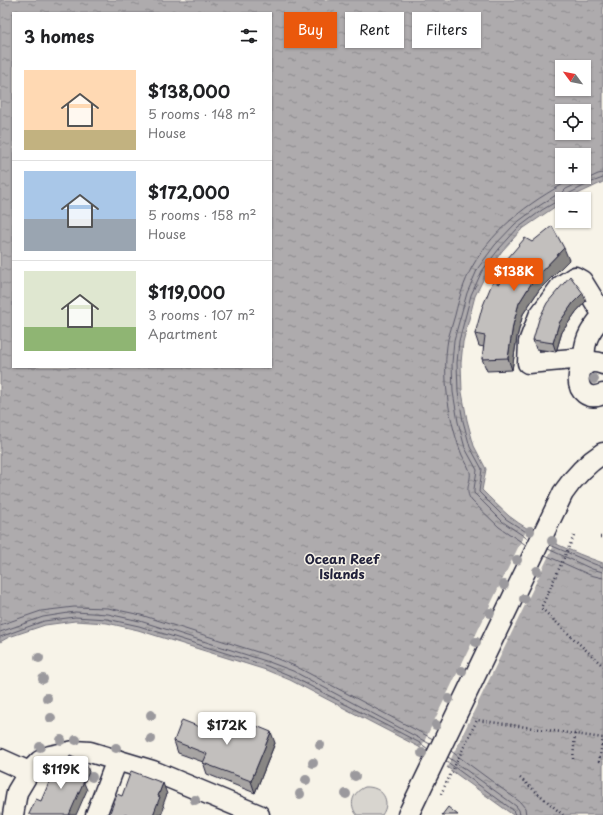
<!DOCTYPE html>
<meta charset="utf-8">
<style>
:root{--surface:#fff;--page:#f6f6f6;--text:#202124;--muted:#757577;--line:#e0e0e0;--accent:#ea580c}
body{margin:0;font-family:"Playpen Sans",sans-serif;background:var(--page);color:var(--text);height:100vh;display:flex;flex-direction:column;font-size:15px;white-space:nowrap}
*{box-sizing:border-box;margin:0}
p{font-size:13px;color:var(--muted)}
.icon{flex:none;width:22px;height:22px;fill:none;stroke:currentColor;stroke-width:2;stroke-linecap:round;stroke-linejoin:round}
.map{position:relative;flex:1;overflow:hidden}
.details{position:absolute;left:12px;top:12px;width:260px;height:356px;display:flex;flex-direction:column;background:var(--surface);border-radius:0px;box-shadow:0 1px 3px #0004}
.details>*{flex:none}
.hud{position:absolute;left:284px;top:12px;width:259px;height:36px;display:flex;gap:8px}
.needle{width:26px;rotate:302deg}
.controls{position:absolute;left:555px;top:60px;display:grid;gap:8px}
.controls a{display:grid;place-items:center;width:36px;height:36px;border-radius:0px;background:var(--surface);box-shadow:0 1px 3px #0004;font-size:20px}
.price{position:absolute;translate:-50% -34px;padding:0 9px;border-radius:4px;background:#fff;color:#222;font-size:13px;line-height:26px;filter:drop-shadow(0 1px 2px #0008)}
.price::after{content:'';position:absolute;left:50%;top:24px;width:12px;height:9px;margin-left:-6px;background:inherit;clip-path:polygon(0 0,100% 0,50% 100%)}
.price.selected{background:var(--accent);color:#fff}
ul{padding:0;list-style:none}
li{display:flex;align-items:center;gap:12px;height:100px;padding:0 12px}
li+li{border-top:1px solid var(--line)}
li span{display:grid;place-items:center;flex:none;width:112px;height:80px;border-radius:0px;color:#555}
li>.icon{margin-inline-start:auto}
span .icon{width:48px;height:48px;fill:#fffc;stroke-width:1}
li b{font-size:17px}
h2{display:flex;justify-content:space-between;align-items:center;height:48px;padding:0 12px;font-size:17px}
.tag{padding:0 14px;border-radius:0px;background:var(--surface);box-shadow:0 1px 3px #0004;font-size:14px;line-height:36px}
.tag.selected{background:var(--accent);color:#fff}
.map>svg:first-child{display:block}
</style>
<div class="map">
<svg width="603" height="815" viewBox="0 0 603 815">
<defs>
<pattern id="water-ripples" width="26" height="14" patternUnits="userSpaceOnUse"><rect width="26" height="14" fill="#aeabad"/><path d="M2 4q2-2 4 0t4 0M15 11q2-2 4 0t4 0" fill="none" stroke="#8d8b8e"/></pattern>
</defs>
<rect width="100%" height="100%" fill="#f7f3e8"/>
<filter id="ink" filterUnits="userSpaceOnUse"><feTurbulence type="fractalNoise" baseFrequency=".025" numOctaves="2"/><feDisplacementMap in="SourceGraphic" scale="8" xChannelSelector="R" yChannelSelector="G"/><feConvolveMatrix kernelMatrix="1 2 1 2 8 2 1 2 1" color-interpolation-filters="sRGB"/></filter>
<g filter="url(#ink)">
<path fill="#d8d5cf" stroke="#7d7c85" d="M365 787C382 786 392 801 382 815H357C348 804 353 792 365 787Z"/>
<path fill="url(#water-ripples)" stroke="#76747f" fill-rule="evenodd" d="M0 0H603V182L567 199H562V202L521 230 502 251 486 274 475 296 463 342 461 363 462 392 467 420 474 446 486 469 482 490C491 499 500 508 509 516 533 535 574 553 603 563V815H513L419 747 290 680 266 670 138 630 107 623 75 621 45 625 9 637 0 642ZM13 13H271V367H13ZM562 67H584V89H562ZM562 111H584V133H562ZM562 155H584V177H562Z"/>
<path fill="#f7f3e8" d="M528 527 556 541 446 769 420 750Z"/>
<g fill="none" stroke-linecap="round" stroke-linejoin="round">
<g stroke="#5a5969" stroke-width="1">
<path d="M564 199 568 194 592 182 603 178"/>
<path d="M531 535 506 519 479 492 482 469 470 447 463 421 458 392 457 363 459 341 471 295 482 271 499 249 518 228 542 210 559 200 562 199"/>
<path d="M528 539 503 522 474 493V489L477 470 465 448 458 422 453 392 452 363 454 340 467 293 478 268 495 245 515 224 539 206 556 195 561 194 566 189 598 174 603 173"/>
<path d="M526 545 499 527 472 501C462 489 474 479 469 469 467 463 462 457 460 450 448 416 442 375 448 339 450 331 453 323 455 315 459 298 464 282 472 267 495 226 536 197 577 177"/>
<path d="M550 545 594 564 603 567"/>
<path d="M548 549 592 569 603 572"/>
<path d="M545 555 590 575 603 578"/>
<path d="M0 625 41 611 74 607 108 608 141 615 270 656 295 666 433 739"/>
<path d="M0 632 43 617 75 612 108 614 140 621 269 662 293 671 430 744"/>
<path d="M0 637 44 621 75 617 107 619 139 626 267 666 291 676 420 743 428 749"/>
<path d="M451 751 520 802 525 808 526 815"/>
<path d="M448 757 516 806 519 810 520 815"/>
<path d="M446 761 513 810 515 815"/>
</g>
<defs>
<g id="minor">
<path d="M584 358 528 363 529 342 539 316 561 286 575 277 582 281 603 315"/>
<path d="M603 364C570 351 571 408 603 394"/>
<path d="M585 365C582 343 589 331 603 315"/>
<path d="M0 759 29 772"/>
<path d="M13 815 17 792 29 772 40 761 50 756 74 751 90 752 153 771 259 815"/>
<path d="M96 815 117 760"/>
<path d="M408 815 563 493C574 477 586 464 603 453"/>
</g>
</defs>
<use href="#minor" stroke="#22223b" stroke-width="23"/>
<g stroke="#22223b" stroke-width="2.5" stroke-dasharray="1 3" stroke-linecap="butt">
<path d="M574 536 541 608 603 666"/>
<path d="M600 537H603"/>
<path d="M573 759 575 734"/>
<path d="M599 762 603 738"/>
<path d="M520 778 563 815"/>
<path d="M441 794 477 720 603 738"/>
</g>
<use href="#minor" stroke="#f7f3e8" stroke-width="20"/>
</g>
<g fill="#9b999d">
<circle cx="594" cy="379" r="5"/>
<circle cx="530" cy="531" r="5"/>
<circle cx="552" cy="541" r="5"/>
<circle cx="517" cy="560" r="5"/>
<circle cx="537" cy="571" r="5"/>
<circle cx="504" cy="585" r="5"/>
<circle cx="524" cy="599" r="5"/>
<circle cx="490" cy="613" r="5"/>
<circle cx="476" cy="642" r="5"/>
<circle cx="39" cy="658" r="5"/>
<circle cx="462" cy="671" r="5"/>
<circle cx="43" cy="679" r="5"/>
<circle cx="47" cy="698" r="5"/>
<circle cx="449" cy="699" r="5"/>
<circle cx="151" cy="715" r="5"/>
<circle cx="51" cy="718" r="5"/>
<circle cx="436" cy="725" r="5"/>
<circle cx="151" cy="739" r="5"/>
<circle cx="61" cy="740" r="5"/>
<circle cx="76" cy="740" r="5"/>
<circle cx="320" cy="745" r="5"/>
<circle cx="40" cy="747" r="5"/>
<circle cx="116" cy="748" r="5"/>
<circle cx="422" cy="753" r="5"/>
<circle cx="313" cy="763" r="5"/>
<circle cx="43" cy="774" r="5"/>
<circle cx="355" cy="776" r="5"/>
<circle cx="92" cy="777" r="5"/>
<circle cx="306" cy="780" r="5"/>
<circle cx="300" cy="794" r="5"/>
<circle cx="346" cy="794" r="5"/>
<circle cx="195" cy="800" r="5"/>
</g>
<g fill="#a7a4a3" stroke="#22223b">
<path d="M532 242 569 260 539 290 523 314 517 337 512 370 487 371 482 359 484 347 479 346 475 334 499 284 510 267 507 259Z"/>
<path d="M586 301 576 312 562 332 556 352 536 349 533 340Z"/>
<path d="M205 729 232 730 275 743 255 793 207 774 203 762 178 753 174 741Z"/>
</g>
<g fill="#888684" stroke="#22223b">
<path d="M564 248 569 260 539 290 523 314 517 337 512 370 508 358 513 325 519 303 534 279Z"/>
<path d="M583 293 586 301 576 312 562 332 556 352 553 343 559 323 573 303Z"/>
<path d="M271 732 275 743 255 793 251 781Z"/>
<path d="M86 763 89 772 84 783 87 790 76 815H69L79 779Z"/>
<path d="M163 783 167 794 163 805 164 808 161 815H153L158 796Z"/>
</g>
<g fill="#c2bfbd" stroke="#22223b">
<path d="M552 226 564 248 534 279 519 303 513 325 508 358 482 359 485 336 475 334 482 308 493 281 499 284 512 264 507 259 525 238 532 242Z"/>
<path d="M570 276 583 293 573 303 559 323 553 343 533 340 539 319 547 303Z"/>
<path d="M237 718 271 732 251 781 203 763 207 754 174 741 182 720 205 729 208 721 232 730Z"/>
<path d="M70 756 86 763 79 779 84 781 69 815H32L29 814 36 799 41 801 57 764 64 767Z"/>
<path d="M131 771 163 783 158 796 160 797 153 815H109L117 794 122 796Z"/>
<path d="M448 807 458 815H442Z"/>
</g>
</g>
<g text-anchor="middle" stroke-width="3" stroke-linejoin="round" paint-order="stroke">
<g font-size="13" font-weight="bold" fill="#22223b" stroke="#f7f3e8">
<text x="342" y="564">Ocean Reef<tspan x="342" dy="15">Islands</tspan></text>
</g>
</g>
</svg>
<div class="controls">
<a><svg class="needle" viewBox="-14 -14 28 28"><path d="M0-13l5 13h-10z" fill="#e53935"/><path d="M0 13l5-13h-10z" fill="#757577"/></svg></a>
<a><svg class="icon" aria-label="locate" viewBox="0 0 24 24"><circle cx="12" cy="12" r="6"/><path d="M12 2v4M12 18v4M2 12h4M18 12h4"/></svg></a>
<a>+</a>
<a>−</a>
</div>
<b class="price selected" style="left:514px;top:292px">$138K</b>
<b class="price" style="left:227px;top:746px">$172K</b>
<b class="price" style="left:61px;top:790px">$119K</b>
<div class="hud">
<a class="tag selected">Buy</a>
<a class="tag">Rent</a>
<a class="tag">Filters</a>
</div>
<section class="details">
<h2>3 homes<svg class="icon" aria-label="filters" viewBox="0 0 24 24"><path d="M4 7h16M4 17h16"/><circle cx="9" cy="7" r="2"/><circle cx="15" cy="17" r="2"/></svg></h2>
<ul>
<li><span style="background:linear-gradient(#ffd9b3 75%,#c2b280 0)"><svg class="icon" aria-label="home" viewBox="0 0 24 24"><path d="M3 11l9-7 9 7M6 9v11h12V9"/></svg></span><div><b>$138,000</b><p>5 rooms · 148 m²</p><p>House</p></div></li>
<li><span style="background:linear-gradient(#a9c7e8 60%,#9aa5b1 0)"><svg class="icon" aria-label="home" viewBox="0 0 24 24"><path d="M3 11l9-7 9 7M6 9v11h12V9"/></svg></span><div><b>$172,000</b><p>5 rooms · 158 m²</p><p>House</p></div></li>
<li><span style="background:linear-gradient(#dfe7d0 70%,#8fb573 0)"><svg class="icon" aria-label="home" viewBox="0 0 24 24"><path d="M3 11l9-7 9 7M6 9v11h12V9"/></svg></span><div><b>$119,000</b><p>3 rooms · 107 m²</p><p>Apartment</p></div></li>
</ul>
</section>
</div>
